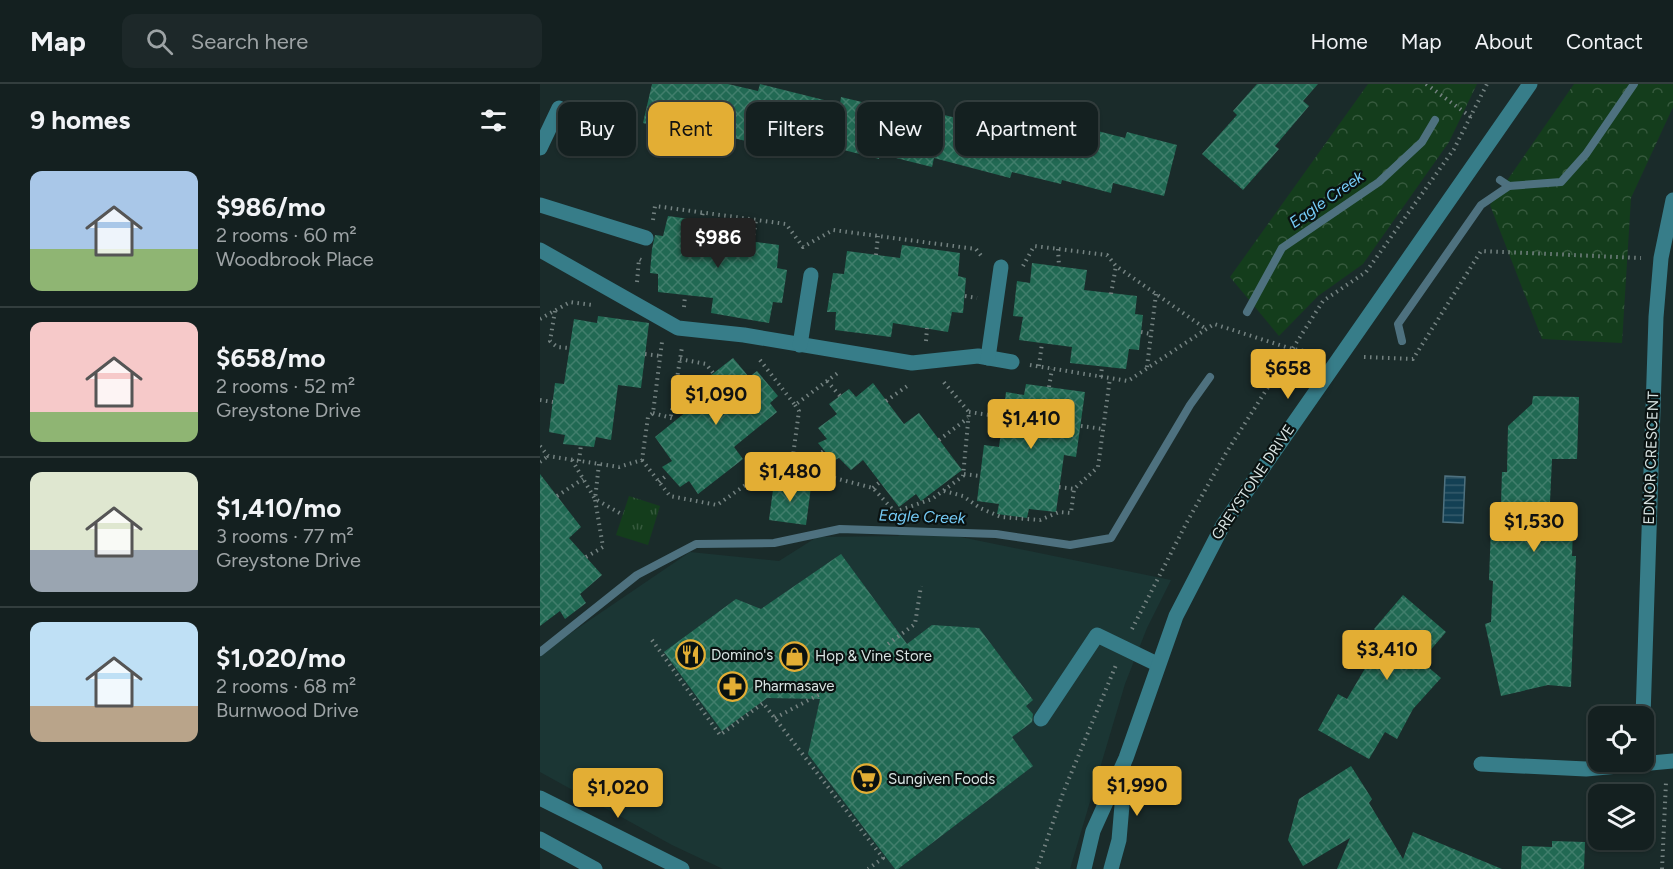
<!DOCTYPE html>
<meta charset="utf-8">
<style>
:root{--surface:#142020;--page:#1d2829;--text:#f1f3f6;--muted:#9da3a5;--line:#333e3e;--accent:#e3ae34}
body{margin:0;font-family:Figtree,sans-serif;background:var(--page);color:var(--text);height:100vh;display:flex;flex-direction:column;font-size:22px;white-space:nowrap}
*{box-sizing:border-box;margin:0}
p{font-size:20px;color:var(--muted)}
.icon{flex:none;width:33px;height:33px;fill:none;stroke:currentColor;stroke-width:2;stroke-linecap:round;stroke-linejoin:round}
.map{position:relative;flex:1;overflow:hidden}
.panel{display:flex;flex-direction:column;background:var(--surface);width:540px}
.panel>*{flex:none}
.banner{position:absolute;left:18px;top:18px;width:570px;height:54px;display:flex;gap:12px}
.tools{position:absolute;left:1048px;top:622px;display:grid;gap:12px}
.tools a{display:grid;place-items:center;width:66px;height:66px;border-radius:12px;background:var(--surface);box-shadow:0 2px 4px #0004,0 0 0 2px var(--line);font-size:30px}
.price{position:absolute;translate:-50% -51px;padding:0 14px;border-radius:6px;background:var(--accent);color:#111;font-size:20px;line-height:39px;filter:drop-shadow(0 2px 3px #0008)}
.price::after{content:'';position:absolute;left:50%;top:36px;width:18px;height:14px;margin-left:-9px;background:inherit;clip-path:polygon(0 0,100% 0,50% 100%)}
.price.current{background:#222;color:#fff}
ul{padding:0;list-style:none}
li{display:flex;align-items:center;gap:18px;height:150px;padding:0 30px}
li+li{border-top:2px solid var(--line)}
li span{display:grid;place-items:center;flex:none;width:168px;height:120px;border-radius:12px;color:#555}
li>.icon{margin-inline-start:auto}
span .icon{width:72px;height:72px;fill:#fffc;stroke-width:1}
li b{font-size:26px}
h2{display:flex;justify-content:space-between;align-items:center;height:72px;padding:0 30px;font-size:26px}
.pill{padding:0 21px;border-radius:12px;background:var(--surface);box-shadow:0 2px 4px #0004,0 0 0 2px var(--line);font-size:21px;line-height:54px}
.pill.current{background:var(--accent);color:#111}
header{display:flex;align-items:center;gap:36px;box-sizing:border-box;height:84px;padding:0 30px;background:var(--surface);border-bottom:2px solid var(--line)}
header strong{font-size:28px}
nav{display:flex;gap:33px;margin-inline-start:auto;font-size:21px}
.search{width:420px;height:54px;background:var(--page);display:flex;align-items:center;gap:15px;box-sizing:border-box;padding:0 21px;border-radius:12px;color:var(--muted);font-size:22px}
main{display:flex;flex:1;min-height:0}
.map>svg:first-child{display:block}
</style>
<header>
<strong>Map</strong>
<div class="search"><svg class="icon" aria-label="search" viewBox="0 0 24 24"><circle cx="10" cy="10" r="6"/><path d="M15 15l6 6"/></svg>Search here</div>
<nav><a>Home</a><a>Map</a><a>About</a><a>Contact</a></nav>
</header>
<main>
<section class="panel">
<h2>9 homes<svg class="icon" aria-label="filters" viewBox="0 0 24 24"><path d="M4 7h16M4 17h16"/><circle cx="9" cy="7" r="2"/><circle cx="15" cy="17" r="2"/></svg></h2>
<ul>
<li><span style="background:linear-gradient(#a9c7e8 65%,#8fb573 0)"><svg class="icon" aria-label="home" viewBox="0 0 24 24"><path d="M3 11l9-7 9 7M6 9v11h12V9"/></svg></span><div><b>$986/mo</b><p>2 rooms · 60 m²</p><p>Woodbrook Place</p></div></li>
<li><span style="background:linear-gradient(#f6c9c9 75%,#8fb573 0)"><svg class="icon" aria-label="home" viewBox="0 0 24 24"><path d="M3 11l9-7 9 7M6 9v11h12V9"/></svg></span><div><b>$658/mo</b><p>2 rooms · 52 m²</p><p>Greystone Drive</p></div></li>
<li><span style="background:linear-gradient(#dfe7d0 65%,#9aa5b1 0)"><svg class="icon" aria-label="home" viewBox="0 0 24 24"><path d="M3 11l9-7 9 7M6 9v11h12V9"/></svg></span><div><b>$1,410/mo</b><p>3 rooms · 77 m²</p><p>Greystone Drive</p></div></li>
<li><span style="background:linear-gradient(#bfe0f5 70%,#b9a48a 0)"><svg class="icon" aria-label="home" viewBox="0 0 24 24"><path d="M3 11l9-7 9 7M6 9v11h12V9"/></svg></span><div><b>$1,020/mo</b><p>2 rooms · 68 m²</p><p>Burnwood Drive</p></div></li>
</ul>
</section>
<div class="map">
<svg width="1133" height="785" viewBox="0 0 1133 785">
<defs>
<pattern id="grass-tufts" width="24" height="20" patternUnits="userSpaceOnUse" patternTransform="scale(1.5)"><rect width="24" height="20" fill="#143d1c"/><path d="M3 7l-1-3M5 7V3M7 7l1-3M15 17l-1-3M17 17v-4M19 17l1-3" fill="none" stroke="#36593d"/></pattern>
<pattern id="forest-crowns" width="20" height="18" patternUnits="userSpaceOnUse" patternTransform="scale(1.5)"><rect width="20" height="18" fill="#143d1c"/><path d="M2 6a3 3 0 1 1 6 0M12 15a3 3 0 1 1 6 0" fill="none" stroke="#36593d"/></pattern>
<pattern id="water-rules" width="6" height="5" patternUnits="userSpaceOnUse" patternTransform="scale(1.5)"><rect width="6" height="5" fill="#134054"/><path d="M0 2.5h6" fill="none" stroke="#355b6c"/></pattern>
<pattern id="building-cross-hatch" width="8" height="8" patternUnits="userSpaceOnUse" patternTransform="scale(1.5)"><rect width="8" height="8" fill="#216953"/><path d="M0 0l8 8M0 8l8-8" fill="none" stroke="#417e6c"/></pattern>
</defs>
<rect width="100%" height="100%" fill="#1a2b2a"/>
<path fill="#1b3634" d="M372 443 631 496 607 544 585 600 530 785H183L132 761 0 688V570L150 468 239 477 277 453 358 452Z"/>
<path fill="url(#grass-tufts)" d="M89 412 120 422 108 461 76 451Z"/>
<g fill="url(#forest-crowns)">
<path d="M828 0H937L909 58 823 180 778 212 739 252 690 193Z"/>
<path d="M1034 0H1133V23L1091 114 1082 259 1002 255 950 121Z"/>
</g>
<path fill="url(#water-rules)" stroke="#4e717f" stroke-width="1.5" d="M905 392 925 393 923 439 903 438Z"/>
<g fill="none" stroke-linecap="round" stroke-linejoin="round">
<g stroke="#4e717f" stroke-width="8">
<path d="M960 96 969 102 1021 98 1046 70 1094 0"/>
<path d="M707 228 742 164 839 98 882 58 895 36"/>
<path d="M862 257 858 240 941 121 969 102"/>
<path d="M0 568 97 491 156 460 234 459 300 445 456 450 530 461 571 454 650 321 670 293"/>
</g>
</g>
<g fill="url(#building-cross-hatch)">
<path d="M112 0H188L218 7 220 0 300 20 301 13 351 25 353 18 432 38 434 29 485 42 486 37 532 49 534 41 585 54 587 48 637 61 624 112 573 99 571 109 522 96 521 100 472 88 470 94 394 74 392 83 340 70 339 75 261 55 258 65 207 52 206 57 156 45 154 52 103 39Z"/>
<path d="M717 0H778L763 17 769 22 735 62 739 65 703 106 662 70 697 31 693 27Z"/>
<path d="M128 132 187 140 184 154 239 161 237 184 247 186 242 219 233 218 229 239 171 229 173 214 118 208V190L110 189 112 165 115 151 123 152Z"/>
<path d="M362 161 420 169 418 192 426 194 423 229 412 228 408 248 353 239 351 253 295 246 296 228H287L293 189 304 190 307 167 360 174Z"/>
<path d="M492 179 547 186 544 206 597 212 595 230 603 231 599 266 589 265 586 285 530 279 532 263 479 256 483 233 473 232 477 197 490 199Z"/>
<path d="M58 232 109 239 101 304 78 301 71 356 56 353 54 363 23 360 25 351 9 348 15 299 24 300 34 235 57 239Z"/>
<path d="M193 274 209 293 217 287 238 312 230 319 237 328 194 363 203 375 158 410 149 397 140 403 122 383 132 377 115 353 157 319 156 317 161 312 147 310Z"/>
<path d="M333 299 364 340 379 329 422 386 381 417 376 410 359 423 323 376 311 386 299 374 293 377 278 359 287 355 278 344 297 330 289 320 309 305 316 313Z"/>
<path d="M486 300 545 308 536 373 524 371 516 428 489 425 487 434 457 430 459 420 437 417 444 361 459 363 466 308 484 311Z"/>
<path d="M993 312 1039 313 1037 375H1012L1010 418 1034 419 1032 472H1036L1031 603 1008 601 961 612 945 540 951 538 953 497 949 496 951 443H953L954 420H961L962 388H967L968 342 992 320Z"/>
<path d="M0 390 41 443 29 454 62 491 40 510 46 519 25 535 20 527 0 542Z"/>
<path d="M234 398 271 403 266 441 229 436Z"/>
<path d="M301 470 367 560 392 541 439 544 493 616 486 622 493 630 492 638 472 653 493 682 358 785H355L268 670 280 615 227 614 182 647 124 568 196 515 221 525Z"/>
<path d="M863 511 906 548 881 577 901 594 873 625 857 655 845 648 829 675 778 646 798 610 807 615 830 576 824 572 842 552 834 545Z"/>
<path d="M811 682 832 715 829 719 863 775 873 748 962 785H797L810 754 763 782 748 756 759 715Z"/>
<path d="M1012 757 1045 758 1044 785H981L982 762 1012 763Z"/>
</g>
<g fill="none" stroke-linecap="round" stroke-linejoin="round">
<g stroke="#748281" stroke-width="4" stroke-dasharray="1.5 4.5" stroke-linecap="butt">
<path d="M886 0 931 33"/>
<path d="M113 136 115 122 246 140 263 163 293 146 436 165 443 174"/>
<path d="M161 137 163 128"/>
<path d="M213 157 216 136"/>
<path d="M518 165 519 182"/>
<path d="M336 171 338 152"/>
<path d="M483 182 494 162 567 171 576 182 666 245"/>
<path d="M97 198 99 175 101 176"/>
<path d="M571 210 576 182"/>
<path d="M425 212 437 214"/>
<path d="M144 223 145 212"/>
<path d="M15 227 10 257 17 263 29 264"/>
<path d="M0 235 30 218 52 221"/>
<path d="M601 248 611 250"/>
<path d="M386 257 387 244"/>
<path d="M105 270 121 272"/>
<path d="M824 273 873 275 941 167 1101 174"/>
<path d="M140 275 166 280 174 290"/>
<path d="M220 276 255 321 299 288"/>
<path d="M490 281 588 297 674 240 752 265 778 269"/>
<path d="M499 282 502 259"/>
<path d="M607 283 616 210"/>
<path d="M561 293 562 282"/>
<path d="M287 297 300 312"/>
<path d="M509 303 512 285"/>
<path d="M0 316 13 318"/>
<path d="M346 317 370 300"/>
<path d="M255 321 259 327 252 379 261 402"/>
<path d="M429 328 463 333"/>
<path d="M113 329 135 335"/>
<path d="M131 332 142 263"/>
<path d="M541 342 563 345"/>
<path d="M399 356 428 334"/>
<path d="M0 362 8 372 79 383 102 376 108 333 113 329 122 258"/>
<path d="M32 376 55 415 83 431"/>
<path d="M102 376 130 412 177 421 241 376 283 391 333 404 355 428 392 415 423 392 429 328 402 296"/>
<path d="M39 377 41 361"/>
<path d="M0 378 8 372"/>
<path d="M262 382 284 367"/>
<path d="M424 390 440 392"/>
<path d="M119 398 128 390"/>
<path d="M519 403 534 405"/>
<path d="M333 404 340 398"/>
<path d="M404 407 423 412 440 424 461 433 500 436 519 428 531 429 534 405 558 383 570 294"/>
<path d="M17 412 43 395"/>
<path d="M46 473 63 463 55 415 59 380"/>
<path d="M592 545 647 438 686 369 783 217 826 188 914 65 947 0"/>
<path d="M112 556 180 651 223 619 343 774 328 785"/>
<path d="M348 560 375 540 381 502"/>
<path d="M235 634 280 610"/>
<path d="M497 785 523 709 576 581"/>
<path d="M1122 785 1126 698"/>
</g>
<g stroke="#377d89" stroke-width="15">
<path d="M0 64 19 24"/>
<path d="M0 121 106 154"/>
<path d="M0 166 138 244 204 251 372 279 438 272 472 278"/>
<path d="M260 261 271 191"/>
<path d="M448 274 461 183"/>
<path d="M1103 633 1116 233 1121 174 1133 116"/>
<path d="M501 635 557 551 617 580"/>
<path d="M941 680 1046 685 1133 677"/>
<path d="M0 714 142 785"/>
<path d="M0 755 55 785"/>
<path d="M544 785 553 747 586 674 636 532 683 441 990 0"/>
<path d="M571 785 579 756 585 686"/>
</g>
</g>
<defs>
<symbol id="restaurant-ring" viewBox="-11 -11 22 22"><circle r="9.5" fill="#0a1211" stroke="#e3ae34" stroke-width="1.5"/><path d="M-5-6h1v4h1v-4h1v4h1v-4h1v5L-1.5 .5V6h-2V.5L-5-1ZM5-6V6H3V1.5H1.5Q1.5-4 5-6Z" fill="#e3ae34"/></symbol>
<symbol id="shop-ring" viewBox="-11 -11 22 22"><circle r="9.5" fill="#0a1211" stroke="#e3ae34" stroke-width="1.5"/><path d="M-5-2.5h2.3a2.7 3.5 0 0 1 5.4 0H5L5.5 6h-11ZM-1.5-2.5h3a1.5 2.3 0 0 0-3 0Z" fill="#e3ae34"/></symbol>
<symbol id="pharmacy-ring" viewBox="-11 -11 22 22"><circle r="9.5" fill="#0a1211" stroke="#e3ae34" stroke-width="1.5"/><path d="M-2-6h4v4h4v4h-4v4h-4v-4h-4v-4h4Z" fill="#e3ae34"/></symbol>
<symbol id="supermarket-ring" viewBox="-11 -11 22 22"><circle r="9.5" fill="#0a1211" stroke="#e3ae34" stroke-width="1.5"/><path d="M-6-5.5h2.5l.6 2H6L4.5 2H-2.5L-4.4-4H-6ZM-1.5 3.2a1.3 1.3 0 1 0 .1 0ZM3 3.2a1.3 1.3 0 1 0 .1 0Z" fill="#e3ae34"/></symbol>
</defs>
<g fill-rule="evenodd">
<use href="#restaurant-ring" x="134" y="554" width="33" height="33"/>
<use href="#shop-ring" x="238" y="556" width="33" height="33"/>
<use href="#pharmacy-ring" x="176" y="586" width="33" height="33"/>
<use href="#supermarket-ring" x="310" y="678" width="33" height="33"/>
</g>
<g text-anchor="middle" stroke-width="4.5" stroke-linejoin="round" paint-order="stroke">
<g font-size="15" fill="#d9e4e3" stroke="#0a1211">
<text transform="translate(1111 374) rotate(-88)" y="5">EDNOR CRESCENT</text>
<text transform="translate(713 398) rotate(-56)" y="5">GREYSTONE DRIVE</text>
</g>
<g font-size="15" fill="#d9e4e3" stroke="#0a1211" text-anchor="start">
<text x="171" y="576">Domino's</text>
<text x="275" y="577">Hop &amp; Vine Store</text>
<text x="214" y="607">Pharmasave</text>
<text x="348" y="700">Sungiven Foods</text>
</g>
<g font-size="16" font-style="italic" fill="#75cbf6" stroke="#0a1211">
<text transform="translate(786 115) rotate(-35)" y="6">Eagle Creek</text>
<text transform="translate(382 432) rotate(2)" y="6">Eagle Creek</text>
</g>
</g>
</svg>
<div class="tools">
<a><svg class="icon" aria-label="locate" viewBox="0 0 24 24"><circle cx="12" cy="12" r="6"/><path d="M12 2v4M12 18v4M2 12h4M18 12h4"/></svg></a>
<a><svg class="icon" aria-label="layers" viewBox="0 0 24 24"><path d="M12 4l9 5-9 5-9-5zM3 14l9 5 9-5"/></svg></a>
</div>
<b class="price current" style="left:178px;top:185px">$986</b>
<b class="price" style="left:748px;top:316px">$658</b>
<b class="price" style="left:176px;top:342px">$1,090</b>
<b class="price" style="left:491px;top:366px">$1,410</b>
<b class="price" style="left:250px;top:419px">$1,480</b>
<b class="price" style="left:994px;top:469px">$1,530</b>
<b class="price" style="left:847px;top:597px">$3,410</b>
<b class="price" style="left:597px;top:733px">$1,990</b>
<b class="price" style="left:78px;top:735px">$1,020</b>
<div class="banner">
<a class="pill">Buy</a>
<a class="pill current">Rent</a>
<a class="pill">Filters</a>
<a class="pill">New</a>
<a class="pill">Apartment</a>
</div>
</div>
</main>
